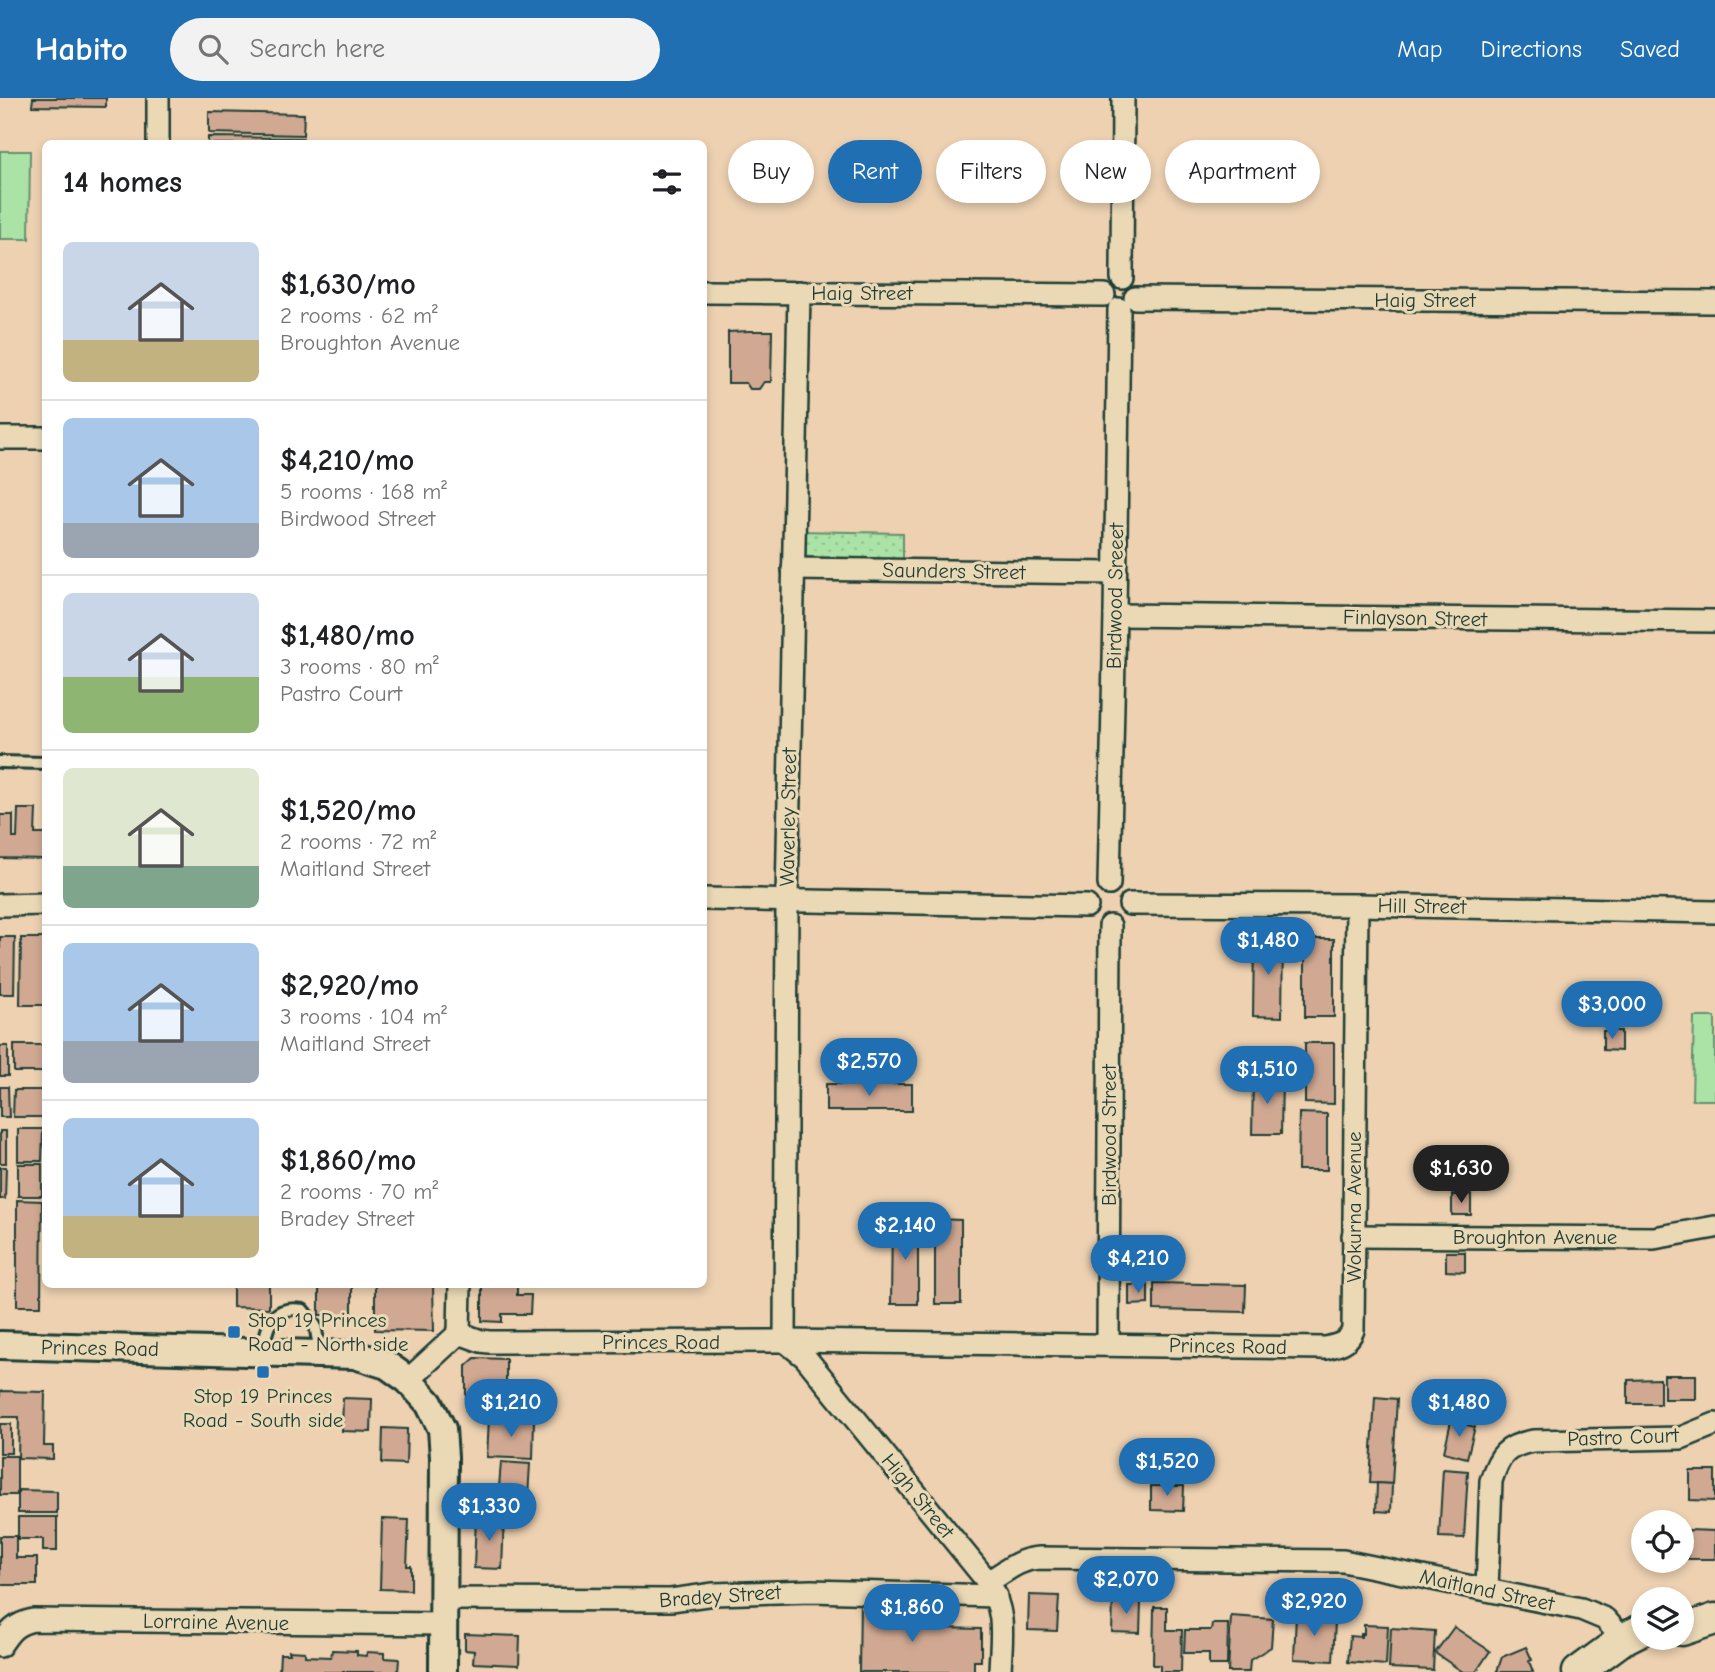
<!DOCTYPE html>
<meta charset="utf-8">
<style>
:root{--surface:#fff;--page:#f2f2f2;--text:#202124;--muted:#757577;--line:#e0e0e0;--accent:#1f6fb2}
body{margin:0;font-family:"Comic Neue",sans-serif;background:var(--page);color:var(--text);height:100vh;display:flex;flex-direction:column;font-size:26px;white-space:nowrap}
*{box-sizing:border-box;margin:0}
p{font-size:23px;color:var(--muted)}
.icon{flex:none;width:38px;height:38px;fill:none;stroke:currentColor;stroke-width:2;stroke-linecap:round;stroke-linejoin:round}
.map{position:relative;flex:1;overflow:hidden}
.details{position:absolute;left:42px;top:42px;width:665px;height:1148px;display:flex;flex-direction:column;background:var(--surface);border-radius:10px;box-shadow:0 4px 10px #0003}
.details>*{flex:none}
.hud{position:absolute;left:728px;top:42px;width:665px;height:63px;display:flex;gap:14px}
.tools{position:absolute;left:1631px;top:1412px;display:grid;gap:14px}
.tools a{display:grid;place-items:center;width:63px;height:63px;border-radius:50%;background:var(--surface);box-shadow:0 4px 10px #0003;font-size:35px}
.price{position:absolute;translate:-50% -60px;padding:0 16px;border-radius:24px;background:var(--accent);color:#fff;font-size:23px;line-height:46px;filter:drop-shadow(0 2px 4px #0008)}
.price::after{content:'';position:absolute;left:50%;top:42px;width:21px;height:16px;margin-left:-10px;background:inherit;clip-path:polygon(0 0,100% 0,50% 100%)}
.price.on{background:#222;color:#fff}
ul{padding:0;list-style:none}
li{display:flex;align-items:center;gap:21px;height:175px;padding:0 21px}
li+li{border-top:2px solid var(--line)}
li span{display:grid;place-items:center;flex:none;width:196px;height:140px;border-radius:10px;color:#555}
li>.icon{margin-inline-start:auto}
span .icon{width:84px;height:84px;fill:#fffc;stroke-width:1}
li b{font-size:30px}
h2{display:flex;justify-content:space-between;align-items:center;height:84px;padding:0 21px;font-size:30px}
.pill{padding:0 24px;border-radius:32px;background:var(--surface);box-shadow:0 4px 10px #0003;font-size:24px;line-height:63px}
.pill.on{background:var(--accent);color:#fff}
header{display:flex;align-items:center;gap:42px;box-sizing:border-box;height:98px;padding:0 35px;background:var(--accent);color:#fff}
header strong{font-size:33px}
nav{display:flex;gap:38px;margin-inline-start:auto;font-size:24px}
.search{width:490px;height:63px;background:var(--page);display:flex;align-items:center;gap:18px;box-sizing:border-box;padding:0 24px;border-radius:38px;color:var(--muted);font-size:26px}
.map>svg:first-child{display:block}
</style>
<header>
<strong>Habito</strong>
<div class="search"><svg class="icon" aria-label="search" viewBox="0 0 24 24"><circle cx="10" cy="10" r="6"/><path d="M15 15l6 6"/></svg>Search here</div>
<nav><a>Map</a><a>Directions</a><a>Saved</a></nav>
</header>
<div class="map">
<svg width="1715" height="1574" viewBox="0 0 1715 1574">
<defs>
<pattern id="park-dots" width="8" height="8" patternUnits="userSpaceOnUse" patternTransform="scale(1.75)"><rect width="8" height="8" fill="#abe3a7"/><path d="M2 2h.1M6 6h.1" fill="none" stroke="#93c490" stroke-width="1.8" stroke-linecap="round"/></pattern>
</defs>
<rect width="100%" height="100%" fill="#edd1b1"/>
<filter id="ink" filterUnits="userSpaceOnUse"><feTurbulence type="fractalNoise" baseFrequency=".0143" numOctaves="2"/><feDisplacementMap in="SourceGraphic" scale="14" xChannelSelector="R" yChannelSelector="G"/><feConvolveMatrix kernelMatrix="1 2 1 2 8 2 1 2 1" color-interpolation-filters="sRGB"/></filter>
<g filter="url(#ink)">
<g fill="#abe3a7" stroke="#65906e" stroke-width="2">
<path d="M0 53H30L29 141H0Z"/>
<path d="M1694 919H1715V1002H1692Z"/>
</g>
<path fill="url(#park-dots)" stroke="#65906e" stroke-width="2" d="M797 433 903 435V470L797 469Z"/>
<g fill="#d1a993" stroke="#1f3d34" stroke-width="2">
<path d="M33 0H106V9L32 8Z"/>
<path d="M209 14 304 16 303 37 209 35Z"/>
<path d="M208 39 303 40V46H208Z"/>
<path d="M749 233H772L771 284H764L759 291H750L746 285H728V234Z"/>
<path d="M18 711H36L35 736H46V761L0 760V717H13V740H17Z"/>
<path d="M0 839H15L14 896H0Z"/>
<path d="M21 840H44L46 907H20Z"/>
<path d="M1254 840H1283L1282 919 1253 918Z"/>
<rect x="1305" y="841" width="29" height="78"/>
<path d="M1603 933H1621V953L1603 952Z"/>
<path d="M1305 945H1334V1006L1305 1005Z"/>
<rect x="14" y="947" width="32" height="27"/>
<rect x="0" y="948" width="8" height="30"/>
<path d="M1253 980H1282L1281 1036H1252Z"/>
<rect x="826" y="986" width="86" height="27"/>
<path d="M0 989H8L9 1019H0Z"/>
<path d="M14 992H46V1019H13Z"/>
<path d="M1299 1015 1327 1016V1072H1298Z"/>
<path d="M18 1031H43L42 1063H18Z"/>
<rect x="0" y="1033" width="6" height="32"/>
<rect x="18" y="1066" width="24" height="32"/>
<path d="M0 1069H6L5 1101H0Z"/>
<rect x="1452" y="1097" width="19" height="20"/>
<path d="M17 1102 42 1103 41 1208H17Z"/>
<path d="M892 1121H918V1206H891Z"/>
<path d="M935 1121 961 1122V1206H935Z"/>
<path d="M1446 1154H1465V1174L1446 1173Z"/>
<path d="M1154 1185 1246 1187 1245 1214 1154 1212Z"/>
<path d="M233 1186H269V1210L233 1209Z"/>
<rect x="319" y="1186" width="33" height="31"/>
<path d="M375 1186H433L434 1233 375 1232Z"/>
<path d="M482 1186H517V1197H531L530 1216H502V1224L482 1223Z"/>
<path d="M1129 1187H1148V1206L1129 1207Z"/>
<path d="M475 1260 506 1261V1312H466V1268Z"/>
<rect x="1664" y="1277" width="32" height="24"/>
<path d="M1660 1281V1306H1628V1282Z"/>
<path d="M0 1293 45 1294 44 1348H53V1361L18 1360 19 1319H0Z"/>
<path d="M1375 1299 1397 1301 1392 1386 1370 1385Z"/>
<path d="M343 1300 372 1301 371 1334 342 1333Z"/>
<path d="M489 1320 534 1322 533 1361 487 1359Z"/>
<path d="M1451 1323 1475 1329 1467 1360 1444 1354Z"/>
<rect x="0" y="1326" width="11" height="29"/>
<path d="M383 1330 407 1331 406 1366 382 1365Z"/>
<rect x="0" y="1358" width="17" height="39"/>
<path d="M501 1364 530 1366 527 1416 497 1415Z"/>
<path d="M1443 1371 1468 1373 1464 1440 1439 1439Z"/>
<path d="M1690 1373H1715V1403L1690 1402Z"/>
<path d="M1377 1385 1392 1386 1391 1414 1376 1413Z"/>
<path d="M1151 1388H1184L1183 1413 1151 1412Z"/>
<path d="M18 1392 57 1393V1415H18Z"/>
<path d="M18 1419H57V1453H43V1441H18Z"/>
<path d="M476 1419 504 1420 502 1471 474 1470Z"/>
<path d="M382 1421 409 1422 407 1468H411V1492L380 1491Z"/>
<path d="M1688 1432 1715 1433V1461H1688Z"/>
<path d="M0 1438H16V1460H37V1487H0Z"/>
<path d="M1029 1497 1059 1498 1057 1533 1028 1532Z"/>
<path d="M860 1502 898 1503V1529L981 1531V1563H974V1574H859Z"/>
<path d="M1113 1502 1141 1503 1140 1535 1112 1534Z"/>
<path d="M1154 1509H1167V1532H1182L1181 1574H1160V1567H1153Z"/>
<path d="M1296 1516 1320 1517 1319 1522 1335 1523 1333 1563 1294 1561Z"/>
<path d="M1231 1518 1273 1521 1271 1549 1250 1562 1249 1574H1228Z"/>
<path d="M1212 1526H1228L1227 1567H1209V1555H1184L1185 1532H1211Z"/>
<path d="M1364 1527 1388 1528 1386 1567 1348 1564 1350 1538 1361 1539V1536H1364Z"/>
<path d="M1454 1529 1490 1553 1476 1574H1463L1435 1555Z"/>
<path d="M1391 1530 1435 1533 1433 1572 1389 1570Z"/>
<path d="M465 1536 520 1538 519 1567 473 1565 474 1553 465 1552Z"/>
<path d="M1526 1549 1532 1562 1529 1563 1533 1574H1497L1502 1559Z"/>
<path d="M332 1552 357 1553V1557L366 1558 367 1554 384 1555V1560L399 1561 398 1574H279L280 1556H290L289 1553 305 1554V1558L331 1559Z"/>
</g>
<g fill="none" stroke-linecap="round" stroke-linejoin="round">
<defs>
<g id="service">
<path d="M0 664 46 665"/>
<path d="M262 1253C268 1227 270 1207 303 1212L315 1227 320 1254"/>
</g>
<g id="minor">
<path d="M158 46V0"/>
<path d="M1122 180 1123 0"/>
<path d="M704 194 1104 197"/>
<path d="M799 194 787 802 785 1243 805 1259 988 1484C1007 1517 1001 1538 1000 1574"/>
<path d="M1135 200 1715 204"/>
<path d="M0 340H46"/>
<path d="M793 471 1115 475"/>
<path d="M1115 517 1715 523"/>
<path d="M1109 786 1115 517 1119 211"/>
<path d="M704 801 1087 808"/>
<path d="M1130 806 1357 807 1715 814"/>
<path d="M0 807 46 806"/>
<path d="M1353 1138 1654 1140 1715 1129"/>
<path d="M459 1235 460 1186"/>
<path d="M1108 1246 1110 828"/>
<path d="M408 1282 459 1235 481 1243 489 1244 785 1243 1326 1250C1339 1247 1348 1245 1353 1232L1357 807"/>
<path d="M988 1484C1005 1474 1018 1461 1039 1460L1343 1463 1581 1511 1605 1521 1623 1541"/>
<path d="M1487 1492 1491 1383C1499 1357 1506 1348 1533 1343L1681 1340 1715 1326"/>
<path d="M444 1501 671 1502 714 1496 811 1493 996 1498"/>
<path d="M0 1548C10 1533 15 1526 33 1522L444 1526"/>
</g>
<path id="tertiary" d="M0 1247 355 1257 387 1267 408 1282 429 1305 442 1331 444 1359 443 1574"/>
<g id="secondary">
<path d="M1682 1532 1715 1521"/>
<path d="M1578 1574 1623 1541 1643 1531"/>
</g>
</defs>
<use href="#service" stroke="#1f3d34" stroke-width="16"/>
<use href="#minor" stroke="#1f3d34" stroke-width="26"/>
<use href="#tertiary" stroke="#1f3d34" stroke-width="32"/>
<use href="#secondary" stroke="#1f3d34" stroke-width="35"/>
<use href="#service" stroke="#ebd9b6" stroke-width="10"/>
<use href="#minor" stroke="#ebd9b6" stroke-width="21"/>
<use href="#tertiary" stroke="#ebd9b6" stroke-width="26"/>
<use href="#secondary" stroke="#ebd9b6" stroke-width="30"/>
</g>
</g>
<g fill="#1f6fb2" stroke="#ebd9b6" stroke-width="2.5">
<rect x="227" y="1227" width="14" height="14" rx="3.5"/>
<rect x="256" y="1267" width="14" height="14" rx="3.5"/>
</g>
<g text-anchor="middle" stroke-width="6" stroke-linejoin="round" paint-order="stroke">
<g font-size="21" fill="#1f3d34" stroke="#ebd9b6">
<text x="862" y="202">Haig Street</text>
<text x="1425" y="209">Haig Street</text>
<text transform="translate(954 473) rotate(1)" y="7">Saunders Street</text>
<text transform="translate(1115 498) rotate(-89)" y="7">Birdwood Sreeet</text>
<text transform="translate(1415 520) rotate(1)" y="7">Finlayson Street</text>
<text transform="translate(788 719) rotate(-89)" y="7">Waverley Street</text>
<text transform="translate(1422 808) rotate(1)" y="7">Hill Street</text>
<text transform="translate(1109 1037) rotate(-90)" y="7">Birdwood Street</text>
<text transform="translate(1354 1109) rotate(-90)" y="7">Wokurna Avenue</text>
<text x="1535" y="1146">Broughton Avenue</text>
<text x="661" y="1251">Princes Road</text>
<text transform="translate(1228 1248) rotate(1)" y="7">Princes Road</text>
<text transform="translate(100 1250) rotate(1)" y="7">Princes Road</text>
<text transform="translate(1623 1339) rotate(-2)" y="7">Pastro Court</text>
<text transform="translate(918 1398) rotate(51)" y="7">High Street</text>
<text transform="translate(1487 1492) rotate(12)" y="7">Maitland Street</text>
<text transform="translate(720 1498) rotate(-4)" y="7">Bradey Street</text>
<text transform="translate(216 1524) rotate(1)" y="7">Lorraine Avenue</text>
</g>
<g font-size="21" fill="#1f3d34" stroke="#ebd9b6" text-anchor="start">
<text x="248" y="1229">Stop 19 Princes<tspan x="248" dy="24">Road - North side</tspan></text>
<text x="263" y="1305" text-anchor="middle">Stop 19 Princes<tspan x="263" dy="24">Road - South side</tspan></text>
</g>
</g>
</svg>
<div class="tools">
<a><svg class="icon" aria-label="locate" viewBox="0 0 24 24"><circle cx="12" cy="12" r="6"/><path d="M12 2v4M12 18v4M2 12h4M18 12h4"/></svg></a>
<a><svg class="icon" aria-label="layers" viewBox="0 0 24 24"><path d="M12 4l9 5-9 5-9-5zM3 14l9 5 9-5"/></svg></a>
</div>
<b class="price" style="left:1268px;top:879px">$1,480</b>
<b class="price" style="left:1612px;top:943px">$3,000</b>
<b class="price" style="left:869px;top:1000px">$2,570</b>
<b class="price" style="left:1267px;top:1008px">$1,510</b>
<b class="price on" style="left:1461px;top:1107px">$1,630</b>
<b class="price" style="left:905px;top:1164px">$2,140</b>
<b class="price" style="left:1138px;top:1197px">$4,210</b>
<b class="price" style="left:511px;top:1341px">$1,210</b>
<b class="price" style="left:1459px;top:1341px">$1,480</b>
<b class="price" style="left:1167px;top:1400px">$1,520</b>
<b class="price" style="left:489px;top:1445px">$1,330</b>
<b class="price" style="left:1126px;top:1518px">$2,070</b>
<b class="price" style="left:1314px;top:1540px">$2,920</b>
<b class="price" style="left:912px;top:1546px">$1,860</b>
<div class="hud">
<a class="pill">Buy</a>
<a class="pill on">Rent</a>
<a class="pill">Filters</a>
<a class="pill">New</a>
<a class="pill">Apartment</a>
</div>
<section class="details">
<h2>14 homes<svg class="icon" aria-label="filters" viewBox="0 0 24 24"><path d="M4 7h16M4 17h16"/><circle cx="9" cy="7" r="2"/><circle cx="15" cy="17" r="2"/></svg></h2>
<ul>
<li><span style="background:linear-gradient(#c9d6e8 70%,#c2b280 0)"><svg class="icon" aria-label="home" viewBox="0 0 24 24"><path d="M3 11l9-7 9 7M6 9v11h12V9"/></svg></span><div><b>$1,630/mo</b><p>2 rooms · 62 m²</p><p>Broughton Avenue</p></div></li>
<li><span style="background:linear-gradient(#a9c7e8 75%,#9aa5b1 0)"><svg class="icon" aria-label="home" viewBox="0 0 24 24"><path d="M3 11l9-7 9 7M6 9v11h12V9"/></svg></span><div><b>$4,210/mo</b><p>5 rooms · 168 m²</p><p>Birdwood Street</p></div></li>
<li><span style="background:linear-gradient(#c9d6e8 60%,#8fb573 0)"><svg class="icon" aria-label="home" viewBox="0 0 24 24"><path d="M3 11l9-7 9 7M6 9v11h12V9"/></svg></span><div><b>$1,480/mo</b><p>3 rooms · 80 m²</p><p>Pastro Court</p></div></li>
<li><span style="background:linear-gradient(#dfe7d0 70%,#7fa58c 0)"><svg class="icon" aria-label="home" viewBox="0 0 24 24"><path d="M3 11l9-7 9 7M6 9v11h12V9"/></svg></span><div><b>$1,520/mo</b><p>2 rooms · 72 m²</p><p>Maitland Street</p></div></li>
<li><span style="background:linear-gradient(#a9c7e8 70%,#9aa5b1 0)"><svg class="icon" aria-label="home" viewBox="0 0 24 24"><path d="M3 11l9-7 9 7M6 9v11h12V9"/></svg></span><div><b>$2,920/mo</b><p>3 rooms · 104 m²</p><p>Maitland Street</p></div></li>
<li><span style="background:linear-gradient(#a9c7e8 70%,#c2b280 0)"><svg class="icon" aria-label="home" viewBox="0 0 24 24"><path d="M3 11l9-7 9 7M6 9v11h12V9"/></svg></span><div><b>$1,860/mo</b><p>2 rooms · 70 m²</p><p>Bradey Street</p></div></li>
</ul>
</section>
</div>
